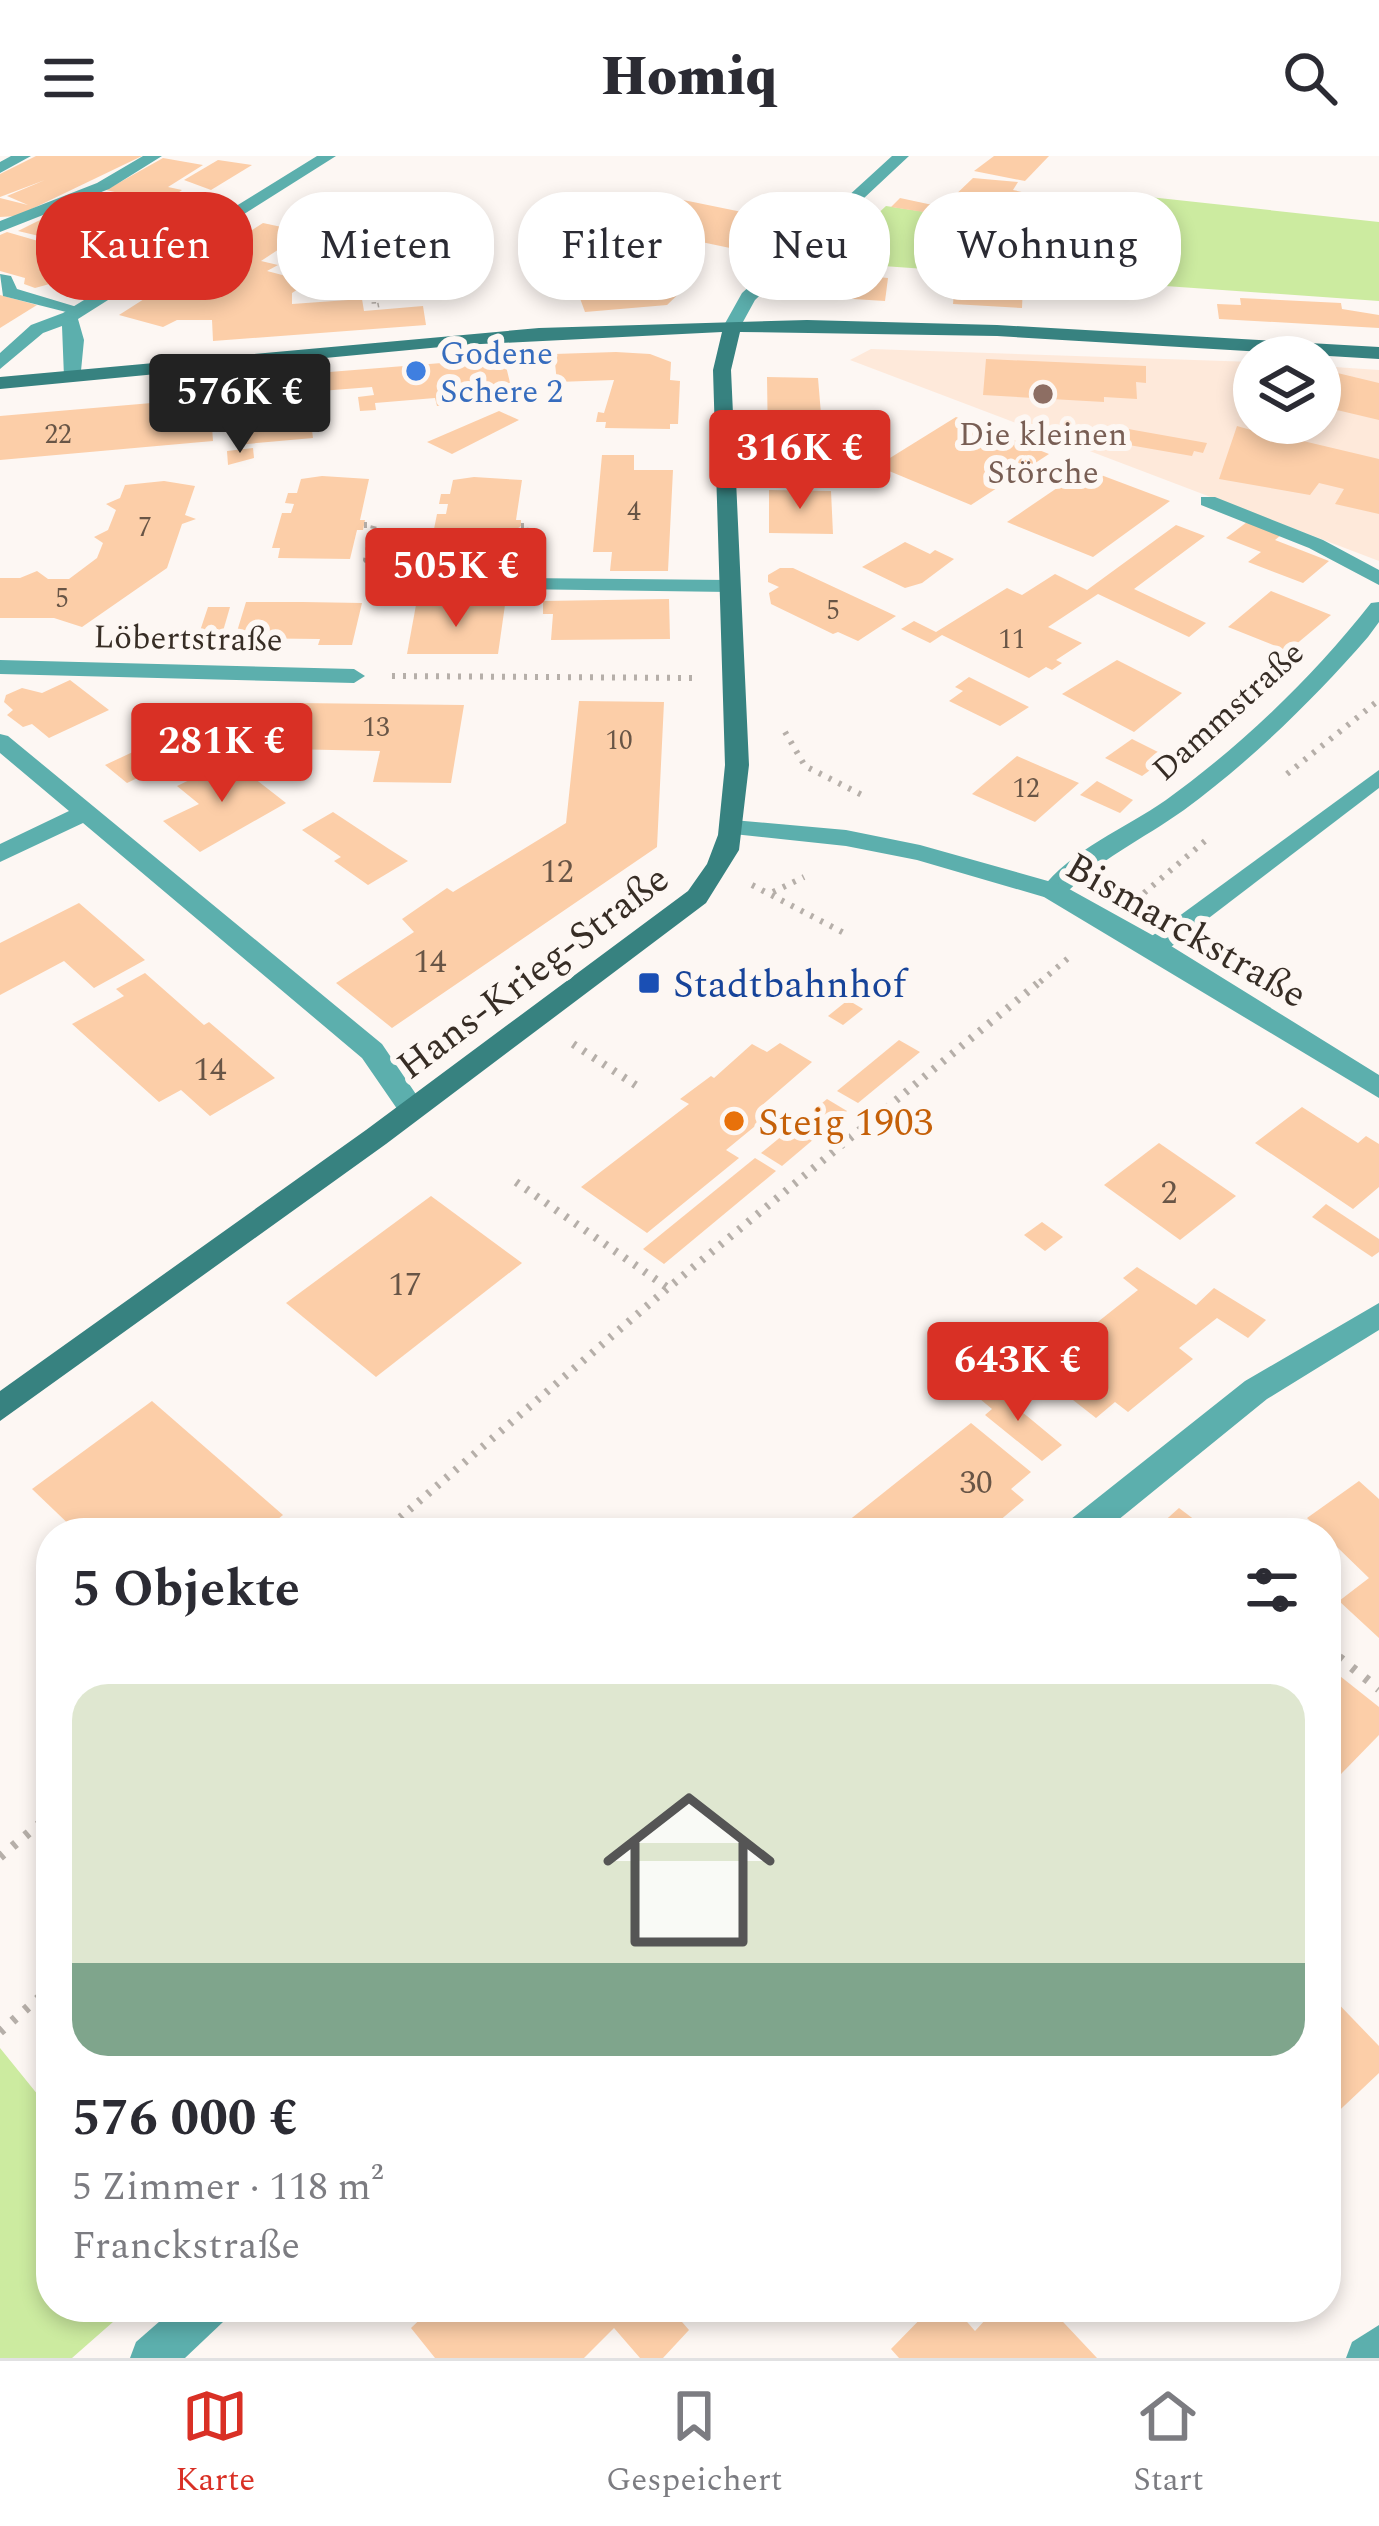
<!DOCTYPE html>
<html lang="de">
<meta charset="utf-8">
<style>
:root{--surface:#fff;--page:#f2f2f3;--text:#2b2b33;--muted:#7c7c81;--line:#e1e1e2;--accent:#d93025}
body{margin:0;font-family:Spectral,serif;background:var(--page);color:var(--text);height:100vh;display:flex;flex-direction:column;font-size:45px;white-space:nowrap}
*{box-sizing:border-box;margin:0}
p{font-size:39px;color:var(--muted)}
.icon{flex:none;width:66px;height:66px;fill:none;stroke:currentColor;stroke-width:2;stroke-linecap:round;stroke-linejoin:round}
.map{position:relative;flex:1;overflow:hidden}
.sheet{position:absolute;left:36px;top:1362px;width:1305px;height:804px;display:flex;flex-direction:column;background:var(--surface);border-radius:48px;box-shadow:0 6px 18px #0003}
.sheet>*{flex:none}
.banner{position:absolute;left:36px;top:36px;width:1308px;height:108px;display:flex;gap:24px}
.fabs{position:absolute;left:1233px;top:180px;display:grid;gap:24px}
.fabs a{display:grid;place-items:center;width:108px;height:108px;border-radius:50%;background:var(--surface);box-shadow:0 6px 18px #0003;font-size:60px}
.price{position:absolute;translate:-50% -102px;padding:0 27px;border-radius:12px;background:var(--accent);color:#fff;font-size:39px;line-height:78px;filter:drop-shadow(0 3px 6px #0008)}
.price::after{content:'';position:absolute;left:50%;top:72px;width:36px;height:27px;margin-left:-18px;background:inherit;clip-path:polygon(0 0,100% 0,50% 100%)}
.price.active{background:#222;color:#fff}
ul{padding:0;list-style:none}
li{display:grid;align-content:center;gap:24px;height:636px;padding:0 36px}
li+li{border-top:3px solid var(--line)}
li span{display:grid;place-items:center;height:372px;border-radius:36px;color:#555}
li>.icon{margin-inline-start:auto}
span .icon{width:216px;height:216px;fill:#fffc;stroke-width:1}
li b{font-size:51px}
h2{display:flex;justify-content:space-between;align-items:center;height:144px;padding:0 36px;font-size:51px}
.chip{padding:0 42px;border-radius:48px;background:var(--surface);box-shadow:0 6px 18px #0003;font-size:42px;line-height:108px}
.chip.active{background:var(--accent);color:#fff}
header{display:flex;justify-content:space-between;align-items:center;height:156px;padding:0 36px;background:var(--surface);font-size:54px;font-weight:800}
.dock{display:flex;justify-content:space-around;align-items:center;height:168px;border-top:3px solid var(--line);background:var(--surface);font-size:33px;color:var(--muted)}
.dock a{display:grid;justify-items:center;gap:6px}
.dock .active{color:var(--accent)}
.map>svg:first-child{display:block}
</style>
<header><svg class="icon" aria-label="menu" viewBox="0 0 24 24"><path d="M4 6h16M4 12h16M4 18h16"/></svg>Homiq<svg class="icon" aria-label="search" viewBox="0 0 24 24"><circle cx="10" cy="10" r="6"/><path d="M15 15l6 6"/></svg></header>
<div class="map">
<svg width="1379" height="2202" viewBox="0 0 1379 2202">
<rect width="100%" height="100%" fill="#fdf7f3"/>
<path fill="#fee9da" d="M871 193 1254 206V267H1320V210L1379 214V405L850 204Z"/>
<g fill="#cceba0">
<path d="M1131 39 1379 66V145L826 106 886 50 1094 81Z"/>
<path d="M0 1892 51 1955V2151H130L72 2202H0Z"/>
</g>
<g fill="#fccea8">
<path d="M36 0H142L17 60 0 61V42L28 49 7 40 45 24 0 41V18Z"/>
<path d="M994 0H1049L1025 25 974 15Z"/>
<path d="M163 2 203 9 168 31 182 34 175 39 194 43 146 73 111 64 145 43 106 34Z"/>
<path d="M218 4 252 9 211 34 184 24Z"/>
<path d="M973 22 1018 26 1013 34 1031 38 1012 58 949 45Z"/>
<path d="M649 37 766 61 730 92 611 67Z"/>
<path d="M900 42 928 48 950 52 943 59 891 51Z"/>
<path d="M71 56 91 64 83 68 97 72 64 86 18 75 50 59Z"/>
<path d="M263 67 305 76 261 105 278 109 267 115 309 126 292 137V148L362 143 364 155 423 150 426 169 213 185 212 164H177L163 171 119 159Z"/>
<path d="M100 73 137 82 96 106 59 96Z"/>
<path d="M7 76 45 87 36 92 52 97 42 102 69 113 61 118 64 124 35 132 24 128 25 122 0 115V79Z"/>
<path d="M645 115 648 120 691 126 667 149 585 156 574 126 638 121 636 116Z"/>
<path d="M817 115 888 122 885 145 805 140 797 134Z"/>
<path d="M971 121 1023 128 1022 152 953 148 955 124 971 125Z"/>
<path d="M0 139 37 149 0 172Z"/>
<path d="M1240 142 1341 147 1342 153 1379 159V172L1219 163 1217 148 1241 149Z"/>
<path d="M616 196 650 198 671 206 670 224 680 225 678 268H670V273L605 272 606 266H596L598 256 604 257 614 224 557 226 554 198Z"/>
<path d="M504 202 512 235 453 240 455 248 437 250 435 242 375 247 376 254 360 255 358 241 374 239 372 231 307 236 313 282 236 289 235 276 248 275 245 242 294 238 292 219Z"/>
<path d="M986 203 1146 210V227L1136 226 1137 243 1104 241V246L983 239Z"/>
<path d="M1325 214 1379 227V264L1320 250V221Z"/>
<path d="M767 221 818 222 821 258 885 259 887 284H863V292L768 291Z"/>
<path d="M210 242 213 285 0 304V260Z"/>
<path d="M499 255 519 264 452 298 427 286Z"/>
<path d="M956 261 1049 298 971 349 877 310Z"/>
<path d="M1257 267 1287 274 1282 280 1379 303V358L1335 348 1344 333 1319 327 1310 339 1219 323 1237 270 1251 274Z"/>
<path d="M1117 271 1207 287 1203 297 1194 295 1192 300 1106 285Z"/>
<path d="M253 292 254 302 228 309 227 295Z"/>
<path d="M602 299H634V314H673L668 415H610L612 396H593Z"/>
<path d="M1085 313 1170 345 1093 401 1007 366Z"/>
<path d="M322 320 369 323 360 364H365L363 374H357L350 403 278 402 280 392H272L282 357H291L294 348 285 347 288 337H297L301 323Z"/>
<path d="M474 321 522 324 516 364H521V370L514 375 510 404 437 403 439 393H430L437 358H446L448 348H439L441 338H450L453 324Z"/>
<path d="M164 325 195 330 185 359 196 363 182 368 167 412 82 471 54 462H0V422H20L37 415 48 423H69L97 402 103 387 94 381 108 374 116 354 106 348 120 342 125 329Z"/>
<path d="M769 334 831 335 833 378 769 377Z"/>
<path d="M1247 366 1281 379 1275 384 1329 405 1303 427 1248 406 1261 396 1226 382Z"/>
<path d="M1176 369 1205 380 1134 433 1206 467 1189 481 1098 438 1048 471 1082 487 1056 504 1062 507 1052 514 1046 511 1029 522 942 479 930 487 901 473 914 465 936 476 1007 432 1022 439 1055 418 1087 434Z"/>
<path d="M905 386 930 398 935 394 954 403 922 427 905 432 862 411Z"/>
<path d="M780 412H793L896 460 858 485 838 476 833 478 771 448 769 437 779 431 768 426V419Z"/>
<path d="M1271 435 1331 459 1288 495 1228 471Z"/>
<path d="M669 443 670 483 551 484 553 458H543V445Z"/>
<path d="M246 446H303L362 447 352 489H318L320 483 235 482Z"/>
<path d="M416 449H505L498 498H407Z"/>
<path d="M208 451H230L221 482 198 481Z"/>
<path d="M1117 504 1182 537 1134 576 1062 538Z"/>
<path d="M969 521 1029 551 1000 570 949 545 963 535 955 531Z"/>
<path d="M70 524 109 554 49 582 32 568 23 571 7 559 13 554 4 546 6 539 22 532 42 537Z"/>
<path d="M579 545 664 546 657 691 392 872 336 827 414 776 402 763 447 732 453 736 566 667Z"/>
<path d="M298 547 464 549 451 627 373 626 380 595 285 593Z"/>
<path d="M182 573 205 590 127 627 105 609Z"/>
<path d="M1132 583 1168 601 1142 620 1105 602Z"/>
<path d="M1017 600 1079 627 1035 666 972 638Z"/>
<path d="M231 604 286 647 200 696 163 665 199 648 177 630Z"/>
<path d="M1097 625 1133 644 1120 657 1080 639Z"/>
<path d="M333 656 389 693 408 705 368 729 334 705 341 701 302 674Z"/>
<path d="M79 747 145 804 94 832 64 805 0 839V787Z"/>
<path d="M145 817 204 869 209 866 275 922 210 960 181 934 159 946 72 868 124 840 116 833Z"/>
<path d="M848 844 863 853 843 869 828 860Z"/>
<path d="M899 884 920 896 858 947 837 935Z"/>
<path d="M780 887 812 906 760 951 771 957 726 994 739 1002 647 1077 581 1031 689 948 680 943 711 920 714 922 752 888 767 896Z"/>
<path d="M827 943 847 955 782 1010 761 997Z"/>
<path d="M1302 951 1358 987 1366 980 1379 988V1031L1353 1053 1255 987Z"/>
<path d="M1159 987 1236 1040 1180 1084 1104 1029Z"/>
<path d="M755 1002 776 1015 664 1108 643 1093Z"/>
<path d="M431 1040 522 1107 376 1221 286 1147Z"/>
<path d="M1326 1048 1379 1083V1096L1372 1101 1312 1061Z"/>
<path d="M1042 1066 1063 1081 1045 1095 1024 1079Z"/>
<path d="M1137 1111 1196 1149 1214 1132 1266 1164 1248 1182 1217 1162 1179 1192 1193 1203 1128 1256 1115 1246 1096 1262 1036 1215 1138 1134 1123 1122Z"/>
<path d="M987 1228 1027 1260 1062 1289 1042 1305 985 1259 992 1253 974 1238Z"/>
<path d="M152 1245 283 1359 261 1377H78L32 1333Z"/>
<path d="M971 1267 1031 1316 1011 1333 1024 1344 985 1377H833Z"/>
<path d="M1359 1325 1379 1343V1482L1339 1445 1369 1422 1307 1362Z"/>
<path d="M1179 1352 1212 1377H1151Z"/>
<path d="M1326 1509 1379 1551V1579L1341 1618 1326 1605Z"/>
<path d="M1326 1835 1379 1890V1917L1326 1967Z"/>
<path d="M433 2151H669L689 2174 663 2202H640L614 2172 584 2202H435L411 2172Z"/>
<path d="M932 2151H954L975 2175 997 2151H1049L1097 2202H899L891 2193Z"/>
</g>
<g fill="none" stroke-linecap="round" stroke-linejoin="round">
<g stroke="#b6afa9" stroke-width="4.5" stroke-dasharray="1.5 6" stroke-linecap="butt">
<path d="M346 122 373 129 374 150 379 149"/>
<path d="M239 241 241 276"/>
<path d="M211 258 217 257 216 242"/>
</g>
<g stroke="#b6afa9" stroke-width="6" stroke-dasharray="3 8" stroke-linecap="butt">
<path d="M364 369H374L366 404 387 417 481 418"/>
<path d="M521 370H530L528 391"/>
<path d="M392 520 695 522"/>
<path d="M785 576 805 610 866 641"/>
<path d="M1287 618 1379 544"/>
<path d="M752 729 844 777"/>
<path d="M773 736 804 721"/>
<path d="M1144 737 1205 685"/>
<path d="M1040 826 1073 798"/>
</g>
<g stroke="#b6afa9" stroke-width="8" stroke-dasharray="3 9" stroke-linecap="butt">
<path d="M573 888 640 932"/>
<path d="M516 1026 668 1132"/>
<path d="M382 1377 668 1132 1043 823"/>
</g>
<g stroke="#b6afa9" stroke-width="9" stroke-dasharray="4.5 12" stroke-linecap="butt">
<path d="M1326 1491 1379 1533"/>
<path d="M0 1701 51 1658"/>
<path d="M0 1876 51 1831"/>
</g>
<g fill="#5cafad" fill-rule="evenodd">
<path d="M11 0H31L0 17V6Z"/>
<path d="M0 118 11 120 17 133 87 154 78 159 3 140Z"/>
<path d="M1201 341H1215L1323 384 1379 414V429L1309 392 1201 349Z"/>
<path d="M522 422 729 424 740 430 729 436 514 433 511 428Z"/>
<path d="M1379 446V466L1368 481C1313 544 1252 604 1184 654 1143 683 1098 704 1062 741H1044L1040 735C1071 693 1125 673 1166 644 1242 589 1313 521 1371 447Z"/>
<path d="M0 504 354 513 365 520 354 527 0 518Z"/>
<path d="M1379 614V632L1163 797H1145L1141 791 1145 785Z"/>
</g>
<g fill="#5cafad" fill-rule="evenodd">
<path d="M143 0H162L109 33 0 76V65L97 27Z"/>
<path d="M317 0H336L78 163 84 184 80 225 64 221 62 170 43 177 0 213V197L31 169 63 157Z"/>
<path d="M892 0H909L755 144 738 175H726L723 171 742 137Z"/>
<path d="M0 578 8 580 382 888 426 953 422 960H402L362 902 83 667 0 706V688L69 655 0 597Z"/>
<path d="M733 664 846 674 920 689 1062 729 1163 785 1379 919V942L1044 741 917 704 846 690 724 677V667Z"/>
<path d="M1379 1147V1174L1267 1243 1102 1377H1061L1066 1367 1245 1225Z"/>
<path d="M176 2151H230L223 2166 185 2202H130L136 2186Z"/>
<path d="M1379 2169V2202H1346L1352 2186Z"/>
</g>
<path fill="#378280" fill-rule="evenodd" d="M807 164 997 169 1379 191V203L997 180 740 176 731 214 749 609 739 694 706 747 386 988 0 1265V1235L366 974 688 735 707 708 718 679 725 609 713 214 722 176 462 189 0 233V221L539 172Z"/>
</g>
<circle fill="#3f7fe0" stroke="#fdf7f3" stroke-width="4.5" cx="416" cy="215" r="12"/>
<circle fill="#8d6e63" stroke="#fdf7f3" stroke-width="4.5" cx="1043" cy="238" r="12"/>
<rect fill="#1a4fb4" stroke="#fdf7f3" stroke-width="4.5" x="637" y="815" width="24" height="24" rx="6"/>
<circle fill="#e8710a" stroke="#fdf7f3" stroke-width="4.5" cx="734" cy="965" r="12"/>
<g text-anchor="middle" stroke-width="12" stroke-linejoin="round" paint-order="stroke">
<g font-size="27" fill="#685546">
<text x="58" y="287">22</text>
<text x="634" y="364">4</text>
<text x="145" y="380">7</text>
<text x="62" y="451">5</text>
<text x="833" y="463">5</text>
<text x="1012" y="492">11</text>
<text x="376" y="580">13</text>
<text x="619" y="593">10</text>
<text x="1026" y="641">12</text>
</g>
<g font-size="33" fill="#366cbe" stroke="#fdf7f3" text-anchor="start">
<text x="440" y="208">Godene<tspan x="440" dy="38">Schere 2</tspan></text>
</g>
<g font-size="33" fill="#785e54" stroke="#fdf7f3">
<text x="1043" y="289">Die kleinen<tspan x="1043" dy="38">Störche</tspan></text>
</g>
<g font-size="33" fill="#372d25" stroke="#fdf7f3">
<text transform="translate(188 481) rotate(1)" y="12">Löbertstraße</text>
<text transform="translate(1227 554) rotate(-42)" y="12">Dammstraße</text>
</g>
<g font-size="33" fill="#685546">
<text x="557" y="726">12</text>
<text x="430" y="816">14</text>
<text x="210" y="924">14</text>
<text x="1169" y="1047">2</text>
<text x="405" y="1139">17</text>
<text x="976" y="1337">30</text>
</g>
<g font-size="39" fill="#372d25" stroke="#fdf7f3">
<text transform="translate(1187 773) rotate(30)" y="14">Bismarckstraße</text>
<text transform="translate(532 815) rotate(-37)" y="14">Hans-Krieg-Straße</text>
</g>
<g font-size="39" fill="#164399" stroke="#fdf7f3" text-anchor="start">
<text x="673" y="841">Stadtbahnhof</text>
</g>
<g font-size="39" fill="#c56008" stroke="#fdf7f3" text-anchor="start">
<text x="758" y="979">Steig 1903</text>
</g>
</g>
</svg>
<div class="fabs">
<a><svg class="icon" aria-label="layers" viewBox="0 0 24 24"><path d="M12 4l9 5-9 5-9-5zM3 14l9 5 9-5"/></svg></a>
</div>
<b class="price active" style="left:240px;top:300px">576K €</b>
<b class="price" style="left:800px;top:356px">316K €</b>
<b class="price" style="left:456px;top:474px">505K €</b>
<b class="price" style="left:222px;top:649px">281K €</b>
<b class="price" style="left:1018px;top:1268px">643K €</b>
<div class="banner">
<a class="chip active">Kaufen</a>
<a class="chip">Mieten</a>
<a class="chip">Filter</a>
<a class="chip">Neu</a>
<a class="chip">Wohnung</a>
</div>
<section class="sheet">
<h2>5 Objekte<svg class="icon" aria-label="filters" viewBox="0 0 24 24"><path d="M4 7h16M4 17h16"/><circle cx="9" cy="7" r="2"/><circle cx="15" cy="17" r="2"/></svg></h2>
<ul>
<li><span style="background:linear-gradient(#dfe7d0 75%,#7fa58c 0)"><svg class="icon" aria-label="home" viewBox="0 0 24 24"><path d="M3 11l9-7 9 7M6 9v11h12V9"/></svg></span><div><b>576 000 €</b><p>5 Zimmer · 118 m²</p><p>Franckstraße</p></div></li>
</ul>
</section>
</div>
<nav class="dock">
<a class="active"><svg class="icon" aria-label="map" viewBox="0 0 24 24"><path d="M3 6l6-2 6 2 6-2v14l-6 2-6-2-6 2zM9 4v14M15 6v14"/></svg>Karte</a>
<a><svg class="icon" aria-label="saved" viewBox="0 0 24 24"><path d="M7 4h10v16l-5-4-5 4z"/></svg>Gespeichert</a>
<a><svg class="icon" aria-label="home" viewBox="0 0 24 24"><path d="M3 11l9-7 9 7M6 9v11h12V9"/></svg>Start</a>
</nav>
